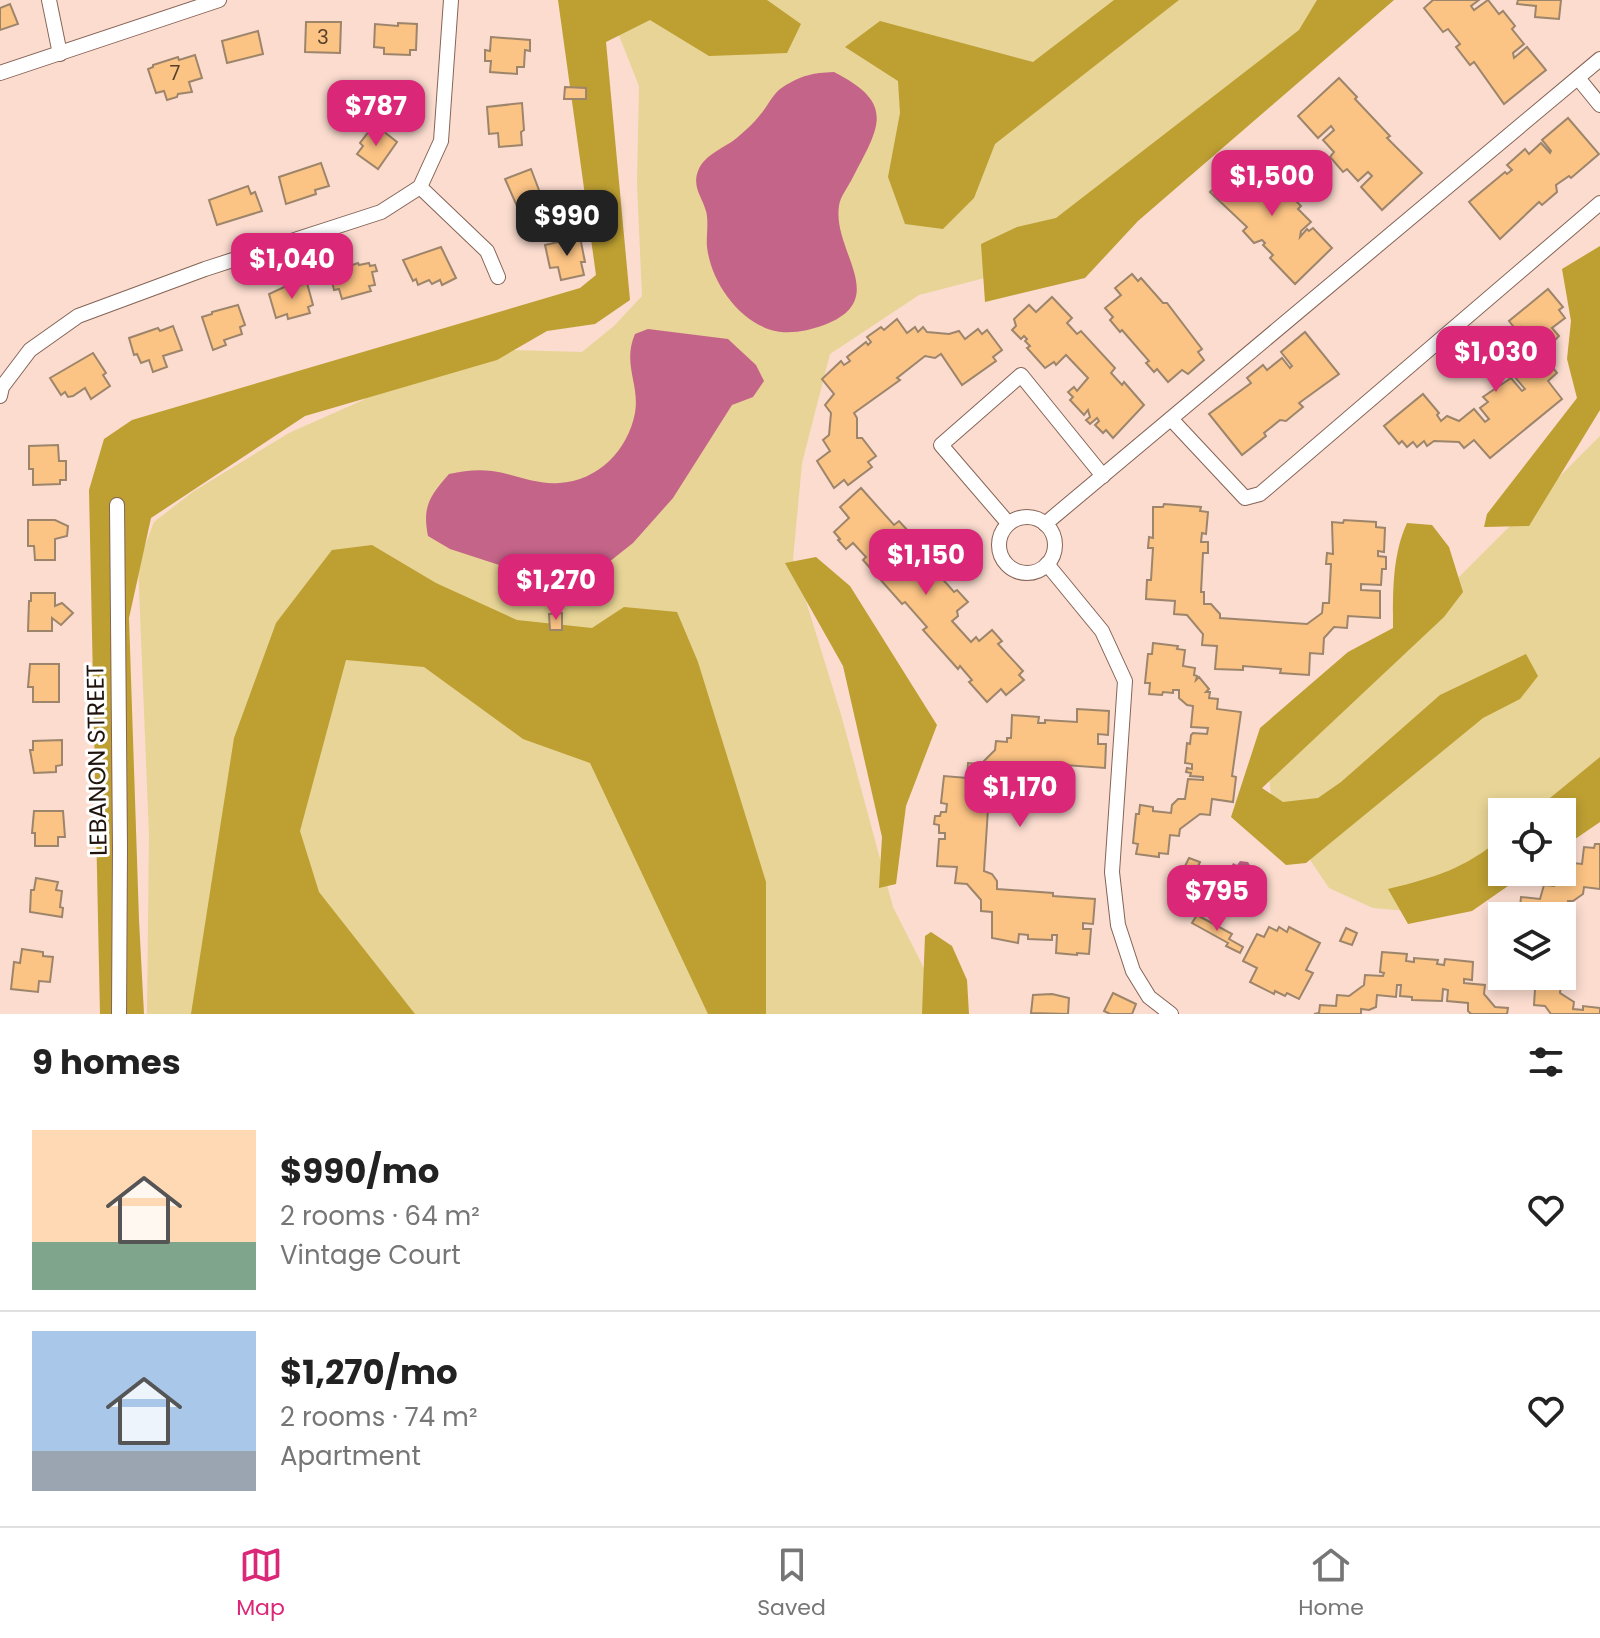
<!DOCTYPE html>
<meta charset="utf-8">
<style>
:root{--surface:#fff;--page:#f2f2f2;--text:#222;--muted:#767676;--line:#e0e0e0;--accent:#db2777}
body{margin:0;font-family:Poppins,sans-serif;background:var(--page);color:var(--text);height:100vh;display:flex;flex-direction:column;font-size:30px;white-space:nowrap}
*{box-sizing:border-box;margin:0}
p{font-size:26px;color:var(--muted)}
.icon{flex:none;width:44px;height:44px;fill:none;stroke:currentColor;stroke-width:2;stroke-linecap:round;stroke-linejoin:round}
.map{position:relative;height:1014px;overflow:hidden}
.panel{display:flex;flex-direction:column;background:var(--surface);flex:1}
.panel>*{flex:none}
.controls{position:absolute;left:1488px;top:798px;display:grid;gap:16px}
.controls a{display:grid;place-items:center;width:88px;height:88px;border-radius:0px;background:var(--surface);box-shadow:0 4px 12px #0003;font-size:40px}
.price{position:absolute;translate:-50% -68px;padding:0 18px;border-radius:16px;background:var(--accent);color:#fff;font-size:26px;line-height:52px;filter:drop-shadow(0 2px 4px #0008)}
.price::after{content:'';position:absolute;left:50%;top:48px;width:24px;height:18px;margin-left:-12px;background:inherit;clip-path:polygon(0 0,100% 0,50% 100%)}
.price.selected{background:#222;color:#fff}
ul{padding:0;list-style:none}
li{display:flex;align-items:center;gap:24px;height:200px;padding:0 32px}
li+li{border-top:2px solid var(--line)}
li span{display:grid;place-items:center;flex:none;width:224px;height:160px;border-radius:0px;color:#555}
li>.icon{margin-inline-start:auto}
span .icon{width:96px;height:96px;fill:#fffc;stroke-width:1}
li b{font-size:34px}
h2{display:flex;justify-content:space-between;align-items:center;height:96px;padding:0 32px;font-size:34px}
.tab-bar{display:flex;justify-content:space-around;align-items:center;height:112px;border-top:2px solid var(--line);background:var(--surface);font-size:22px;color:var(--muted)}
.tab-bar a{display:grid;justify-items:center;gap:4px}
.tab-bar .selected{color:var(--accent)}
.map>svg:first-child{display:block}
</style>
<div class="map">
<svg width="1600" height="1014" viewBox="0 0 1600 1014">
<rect width="100%" height="100%" fill="#fbdccf"/>
<g fill="#e7d496">
<path d="M605 0H1333L1042 263 919 295 830 354 802 463 793 559 842 718 893 907 936 992V1014H147L149 835 138 564 154 522 194 491 289 433 361 401 432 362 512 350 582 352 614 326 642 296 637 184 639 86Z"/>
<path d="M1600 436V806L1562 812H1502V872L1432 913 1373 908 1329 888 1272 803 1268 768Z"/>
</g>
<g fill="#bd9f32">
<path d="M558 0H767L801 24 787 53 709 56 650 20 606 42 630 300 595 324 547 331 497 360 305 416 151 518 129 618 139 920 144 1014H100L89 490 104 439 132 420 580 288 596 275Z"/>
<path d="M1114 0H1179L995 144 974 198 943 229 905 224 888 177 900 113 898 81 845 47 880 21 1033 62Z"/>
<path d="M1317 0H1394L1138 221 1085 278 985 302 981 244 1017 227 1056 218 1299 30Z"/>
<path d="M1600 246V410L1529 526 1484 527 1487 514 1577 398 1567 359 1571 321 1562 269Z"/>
<path d="M1407 523 1432 525 1449 547 1463 592 1444 617 1262 788 1283 802 1318 798 1341 782 1440 695 1526 654 1538 676 1520 699 1483 718 1306 863 1286 865 1231 817 1260 728 1348 652 1393 628C1393 592 1392 556 1407 523Z"/>
<path d="M372 545 436 583 517 620 592 628 624 607 677 612 698 662 766 882V1014H708L590 763 523 739 424 667 346 660 300 831 319 892 415 1014H191L234 738 276 623 332 550Z"/>
<path d="M816 557 850 586 937 725 906 806 896 884 879 888 882 837 843 666 785 563Z"/>
<path d="M1600 757V822L1562 848V812H1533Z"/>
<path d="M1502 838V872H1528L1472 911 1408 924 1388 889C1437 877 1463 869 1502 838Z"/>
<path d="M931 932 952 946 967 980 969 1014H922L925 936Z"/>
</g>
<g fill="#c46489">
<path d="M834 72C897 104 879 127 852 179 848 187 840 197 839 206 832 252 892 299 824 325 808 331 788 335 771 330 737 319 711 281 707 247 706 236 709 222 706 211 702 197 692 187 698 171 705 153 726 148 739 136 746 130 754 123 760 115 768 106 773 93 783 87 802 75 812 73 834 72Z"/>
<path d="M648 329 728 339 756 365 764 381 753 397 732 405 673 498 633 543 595 573 569 583 548 581 450 549 428 536C422 506 430 496 449 474 464 471 477 469 492 471 514 474 536 485 559 483 598 481 628 450 635 413 640 384 622 364 635 334Z"/>
<path d="M1240 861 1248 862 1256 875 1251 886 1256 889 1250 899 1217 882 1222 872 1227 874 1233 863 1237 865Z"/>
</g>
<g fill="#fbc384" stroke="#9d856b" stroke-width="2">
<path d="M1433 0H1479L1471 6 1474 10 1488 0 1499 14 1503 11 1515 26 1512 29 1524 44 1513 53 1514 58 1527 47 1546 70 1504 104 1474 62 1470 65 1456 47 1460 44 1448 29 1443 32 1424 8Z"/>
<path d="M1518 0H1561L1559 19 1535 17 1536 6 1517 4Z"/>
<path d="M10 4 18 24 0 30V8Z"/>
<path d="M306 22H341L340 53 305 52Z"/>
<path d="M398 23 417 24 416 50H410V55L384 54V48L374 47 375 24 398 26Z"/>
<path d="M258 31 263 54 227 63 222 41Z"/>
<path d="M491 37 530 40V51L525 50 524 67H517V74L490 72 491 61H485V50L490 51Z"/>
<path d="M195 55 202 78 189 82 192 92 178 94 177 97 167 100 164 91 156 93 148 69 153 67V65L178 57 179 60Z"/>
<path d="M1339 78 1357 97 1355 99 1390 136 1387 138 1422 173 1382 210 1361 187 1372 176 1368 172 1358 181 1347 169 1343 172 1330 157 1334 152 1323 140 1334 130 1331 126 1318 138 1298 116Z"/>
<path d="M565 87 586 88V99H564Z"/>
<path d="M522 103 524 130 521 132 522 145 499 147 498 133 489 134 487 107Z"/>
<path d="M1568 118 1599 154 1571 178 1569 176 1556 185 1557 192 1542 205 1539 202 1500 239 1469 202 1505 172 1507 174 1512 170 1507 165 1525 149 1529 154 1541 143 1550 153 1551 151 1542 140Z"/>
<path d="M370 130 378 137 383 131 397 142 378 169 357 154 363 146 360 143Z"/>
<path d="M1250 154 1301 206 1298 209 1311 222 1301 231 1300 237 1307 229 1309 231 1313 228 1332 248 1295 284 1270 258 1273 255 1263 245 1265 243 1262 240 1254 243 1243 231 1247 227 1210 192Z"/>
<path d="M321 163 329 186 315 190 316 194 286 204 279 177Z"/>
<path d="M531 169 545 206 540 207 542 214 536 216 534 211 520 213 505 179Z"/>
<path d="M248 186 251 194 255 192 262 211 217 225 209 200Z"/>
<path d="M580 237 585 262H581L584 275 561 280 558 267 550 268 545 245Z"/>
<path d="M441 247 456 278 442 285 440 280 432 284 429 280 418 285 416 279 413 281 403 260Z"/>
<path d="M358 263 359 265 369 263 370 266 375 265 377 271 372 272 375 285 369 286 371 291 342 299 339 289 334 290 330 273Z"/>
<path d="M1132 274 1138 281 1141 278 1163 303H1167L1202 349 1198 352 1204 360 1188 374 1182 370 1168 382 1157 369 1154 372 1146 363 1149 361 1122 330 1120 332 1110 320 1113 317 1105 308 1121 295 1115 288Z"/>
<path d="M293 283 294 287 307 283 313 305 308 307 310 313 288 319 287 314 276 318 269 294Z"/>
<path d="M1548 289 1563 307 1559 310 1565 318 1552 328 1559 336 1553 342 1549 363 1557 373 1548 381 1562 399 1490 458 1474 440 1464 448 1459 442 1434 441 1427 446 1424 441 1417 447 1413 442 1407 447 1402 441 1399 444 1384 426 1423 394 1439 413 1437 415 1441 421 1447 416 1459 421 1474 409 1485 422 1489 419 1480 408 1488 402 1483 397 1511 378 1522 391 1525 389 1514 376 1521 365 1523 368 1530 362 1531 357 1528 356V344H1531L1532 340 1521 327 1517 331 1509 321Z"/>
<path d="M1052 297 1072 318 1067 323 1077 334 1081 331 1115 368 1111 373 1122 385 1124 382 1144 405 1113 438 1106 430 1103 433 1095 425 1099 421 1097 418 1090 424 1086 420 1090 417 1088 410 1084 415 1070 400 1073 397 1068 392 1074 387 1077 391 1088 378 1066 355 1056 365 1054 362 1045 368 1027 348 1030 346 1025 341 1027 339 1024 336 1021 339 1012 330 1016 326 1014 319 1029 305 1036 312Z"/>
<path d="M238 305 245 325 240 327 242 334 224 340 226 345 213 350 202 317 212 314V312Z"/>
<path d="M897 319 907 333 915 327 918 332 923 327 927 332 949 334 959 331 965 339 978 329 982 334 987 330 1002 350 993 357 996 361 962 385 941 354 935 358 925 356 897 378 900 380 854 413 857 418V438H862L876 456 868 462 872 467 848 485 844 480 834 488 817 461 830 451 823 440 829 435 831 413 825 405 834 394 822 379 841 361 844 365 850 361 847 357 866 342 868 345 871 342 867 337 881 327 884 330Z"/>
<path d="M173 326 182 350 163 356 167 367 153 372 149 360 141 363 137 354 134 355 129 338 158 328 160 331Z"/>
<path d="M1305 332 1339 374 1299 403 1303 407 1286 421 1280 420 1264 433 1266 436 1242 455 1209 414 1251 383 1247 378 1263 365 1267 370 1282 358 1290 368 1292 366 1281 352Z"/>
<path d="M93 353 106 373 103 375 110 386 91 399 85 388 73 396 68 397 65 392 61 395 50 378Z"/>
<path d="M58 445 59 461H66V480H60V484L33 485V469H29V446Z"/>
<path d="M861 488 894 525 899 521 910 533 893 548 914 572 929 559 940 572 938 574 954 592 957 590 968 602 957 611 958 616 952 621 971 642 976 637 979 641 992 630 1002 641 998 644 1023 671 1019 675 1024 680 1006 695 1001 689 987 702 969 682 972 680 960 666 958 669 923 630 927 627 905 602 902 604 863 560 866 557 853 543 846 549 838 540 840 539 834 532 849 518 840 507Z"/>
<path d="M1164 504 1201 507 1200 511 1208 512 1206 534 1202 533 1201 542H1208V553H1203L1201 592H1204V604H1211L1220 614V618L1307 624 1322 613 1323 603H1329L1331 564H1326L1327 553 1333 554 1332 522 1343 523 1344 520 1376 522V527L1385 528 1384 552 1378 551V556L1386 557V569H1382L1381 585 1361 584V590L1380 591V618L1348 616 1347 628 1334 627 1324 638 1323 654 1310 653 1309 675 1280 673 1281 669 1243 666V670L1215 669 1217 646 1202 645 1203 634 1187 615 1174 614 1175 601 1146 599 1147 580H1151L1153 548H1148L1149 537 1153 538V507H1163Z"/>
<path d="M28 520H55L68 526 67 536 55 539V560H35L34 546H28Z"/>
<path d="M31 593H55V606L62 603 73 613 61 625 52 618V631H28L29 601H31Z"/>
<path d="M562 613V630H550L549 614Z"/>
<path d="M1153 643 1178 646 1177 649 1185 650 1183 666 1195 668 1194 675 1197 676 1196 680 1199 677 1209 689 1206 692H1210L1209 698 1218 699 1217 709 1241 712 1232 776 1236 777 1233 802 1212 799 1210 815 1200 814 1180 829 1179 836 1170 835 1168 854 1159 853V857L1136 854 1138 844 1133 843 1136 814H1139L1140 805 1153 807V811L1171 813 1172 805 1178 799H1185L1188 779 1203 780V777L1190 776 1191 773 1186 772 1187 768 1192 769V764L1185 763 1187 743 1190 744 1191 735 1193 733 1207 734 1208 728 1191 727 1193 706 1187 705 1179 698V690H1173V693L1163 692 1162 695 1149 694 1150 683H1145L1148 654H1152Z"/>
<path d="M30 664H59V702H33V687H28Z"/>
<path d="M1077 709 1109 711 1108 735 1098 734V744H1106L1105 768 1065 765V769L1044 768V764L1024 762V769H1016V765L1007 767V772L998 779 990 778 984 871 992 874 997 881V889L1053 893V896L1095 899 1093 924 1083 923V929H1091L1089 954 1077 953V955L1056 953 1057 935H1052V940L1028 939V935L1019 934 1018 943 992 938V912L981 911V900L967 884 955 883 957 867 937 866 939 839H945V833H939V825L934 824 935 816H940L941 812H946L947 804 941 803 944 776 967 778 968 763 981 764 995 750 996 741 1007 742V738H1011L1012 715 1039 717 1038 723H1045V720L1077 722Z"/>
<path d="M62 740V765L56 766V772L34 773 30 750H33V741Z"/>
<path d="M34 811H63L65 837H58V846H35V833H32Z"/>
<path d="M1595 844H1600V889L1584 887 1583 894 1573 901H1568L1565 923 1562 922V916H1519L1521 897 1540 899 1544 885 1554 886 1555 881 1567 871 1571 876 1573 863 1582 864 1584 847 1594 848Z"/>
<path d="M1189 858 1200 862 1194 875 1183 870Z"/>
<path d="M36 878 58 882 56 890 62 891 60 907 63 908 62 917 30 912 31 890H34Z"/>
<path d="M1197 915 1232 934 1229 939 1243 947 1240 953 1226 946 1228 943 1192 923Z"/>
<path d="M1269 927 1277 931 1279 927 1287 932 1289 927 1320 943 1306 970 1313 973 1299 999 1287 993 1285 996 1275 991 1274 994 1250 982 1257 968 1243 961 1257 934 1264 937Z"/>
<path d="M1346 928 1357 933 1352 945 1340 941Z"/>
<path d="M22 949 43 952V956L53 957 50 982 39 981 38 992 11 989 14 962 20 963Z"/>
<path d="M1382 952 1407 954 1406 961 1414 962V958L1438 960 1437 964 1444 965 1445 959 1473 962 1472 980 1464 979V983L1485 985 1484 994 1495 1007 1508 1008 1507 1014H1471L1468 1011V1003L1447 1001 1448 990 1443 989 1442 1001 1412 1000V997L1400 996 1401 985H1397L1396 997 1377 995 1376 1007 1369 1010 1361 1009V1014H1314L1319 1013 1320 1005 1336 1006 1337 995 1349 996 1364 985 1365 975 1383 976 1384 973 1380 972Z"/>
<path d="M1562 974 1560 993 1574 1002 1573 1009 1583 1010V1006L1600 1008V1014H1551L1545 1006 1534 1005 1535 989 1512 986 1513 976Z"/>
<path d="M1113 993 1136 1004 1132 1014H1110L1104 1011Z"/>
<path d="M1052 994 1069 998 1068 1014 1031 1013 1033 995Z"/>
</g>
<g fill="none" stroke-linecap="round" stroke-linejoin="round">
<defs>
<g id="street">
<path d="M49 0 60 54"/>
<path d="M0 73 219 0"/>
<path d="M1578 78 1600 105"/>
<path d="M420 187 487 251 498 277"/>
<path d="M0 396 2 387 30 350 78 316 205 269 381 212 420 187 441 141 451 0"/>
<path d="M1172 420 1245 498 1260 494 1600 203"/>
<path d="M117 505 120 849 119 1014"/>
<circle cx="1027" cy="545" r="28"/>
<path d="M1008 523 941 445 1021 375 1103 476"/>
<path d="M1045 524 1600 59"/>
<path d="M1047 564 1102 631 1125 681 1112 872 1118 925 1133 971 1149 997 1171 1014"/>
</g>
</defs>
<use href="#street" stroke="#856456" stroke-width="16"/>
<use href="#street" stroke="#fff" stroke-width="14"/>
</g>
<g text-anchor="middle" stroke-width="6" stroke-linejoin="round" paint-order="stroke">
<g font-size="20" fill="#573f2b">
<text x="323" y="44">3</text>
<text x="175" y="80">7</text>
</g>
<g font-size="24" fill="#20130d" stroke="#fff">
<text transform="translate(97 760) rotate(-91)" y="8">LEBANON STREET</text>
</g>
</g>
</svg>
<div class="controls">
<a><svg class="icon" aria-label="locate" viewBox="0 0 24 24"><circle cx="12" cy="12" r="6"/><path d="M12 2v4M12 18v4M2 12h4M18 12h4"/></svg></a>
<a><svg class="icon" aria-label="layers" viewBox="0 0 24 24"><path d="M12 4l9 5-9 5-9-5zM3 14l9 5 9-5"/></svg></a>
</div>
<b class="price" style="left:376px;top:148px">$787</b>
<b class="price" style="left:1272px;top:218px">$1,500</b>
<b class="price selected" style="left:567px;top:258px">$990</b>
<b class="price" style="left:292px;top:301px">$1,040</b>
<b class="price" style="left:1496px;top:394px">$1,030</b>
<b class="price" style="left:926px;top:597px">$1,150</b>
<b class="price" style="left:556px;top:622px">$1,270</b>
<b class="price" style="left:1020px;top:829px">$1,170</b>
<b class="price" style="left:1217px;top:933px">$795</b>
</div>
<section class="panel">
<h2>9 homes<svg class="icon" aria-label="filters" viewBox="0 0 24 24"><path d="M4 7h16M4 17h16"/><circle cx="9" cy="7" r="2"/><circle cx="15" cy="17" r="2"/></svg></h2>
<ul>
<li><span style="background:linear-gradient(#ffd9b3 70%,#7fa58c 0)"><svg class="icon" aria-label="home" viewBox="0 0 24 24"><path d="M3 11l9-7 9 7M6 9v11h12V9"/></svg></span><div><b>$990/mo</b><p>2 rooms · 64 m²</p><p>Vintage Court</p></div><svg class="icon" aria-label="heart" viewBox="0 0 24 24"><path d="M12 20l-8-8c-3-5 5-10 8-4 3-6 11-1 8 4z"/></svg></li>
<li><span style="background:linear-gradient(#a9c7e8 75%,#9aa5b1 0)"><svg class="icon" aria-label="home" viewBox="0 0 24 24"><path d="M3 11l9-7 9 7M6 9v11h12V9"/></svg></span><div><b>$1,270/mo</b><p>2 rooms · 74 m²</p><p>Apartment</p></div><svg class="icon" aria-label="heart" viewBox="0 0 24 24"><path d="M12 20l-8-8c-3-5 5-10 8-4 3-6 11-1 8 4z"/></svg></li>
</ul>
</section>
<nav class="tab-bar">
<a class="selected"><svg class="icon" aria-label="map" viewBox="0 0 24 24"><path d="M3 6l6-2 6 2 6-2v14l-6 2-6-2-6 2zM9 4v14M15 6v14"/></svg>Map</a>
<a><svg class="icon" aria-label="saved" viewBox="0 0 24 24"><path d="M7 4h10v16l-5-4-5 4z"/></svg>Saved</a>
<a><svg class="icon" aria-label="home" viewBox="0 0 24 24"><path d="M3 11l9-7 9 7M6 9v11h12V9"/></svg>Home</a>
</nav>
